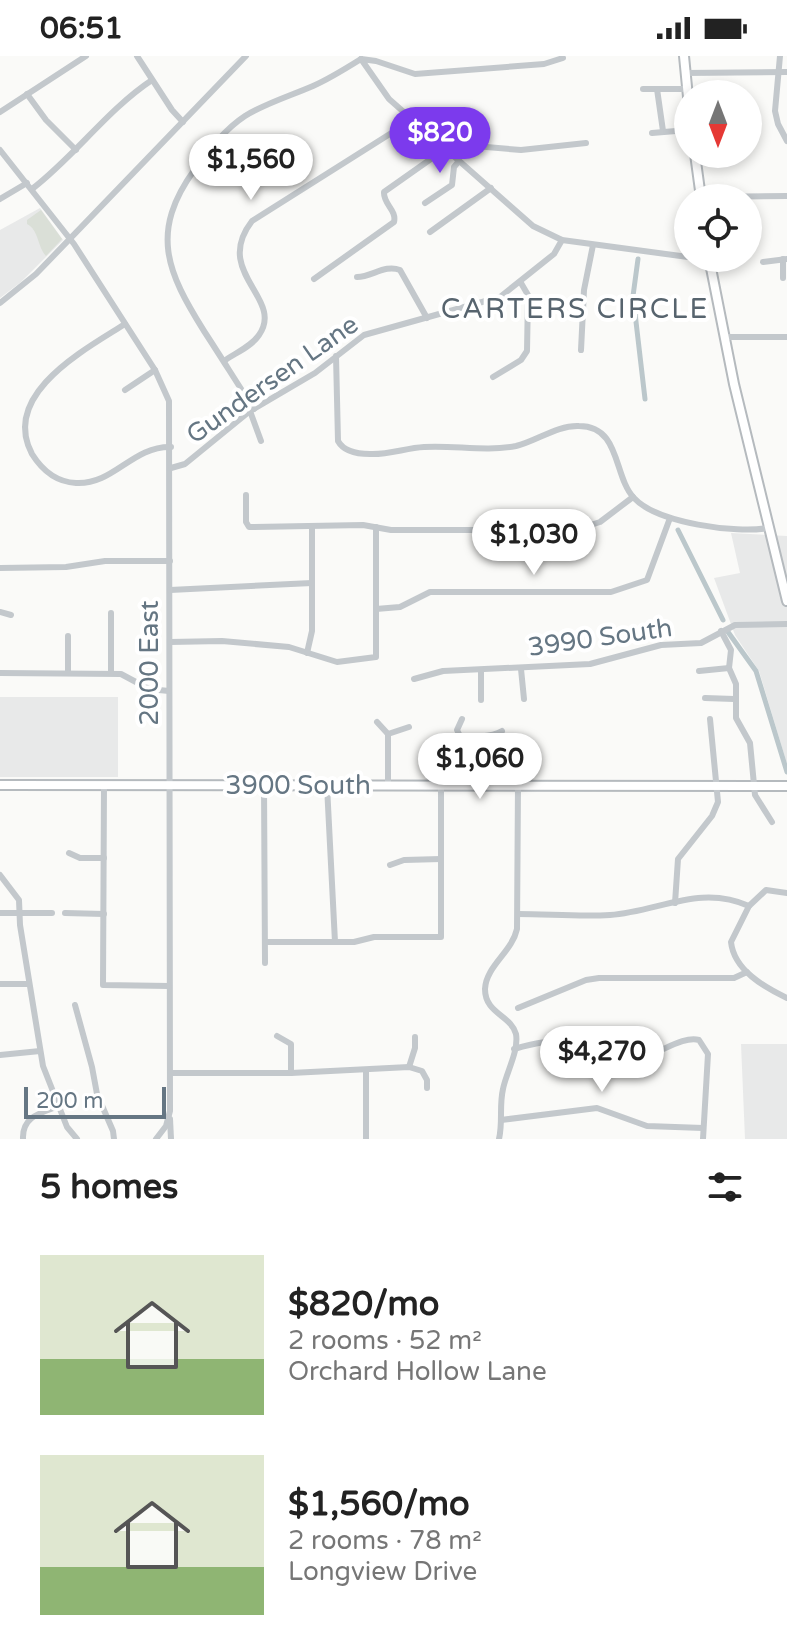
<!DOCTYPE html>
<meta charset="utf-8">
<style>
:root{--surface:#fff;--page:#f6f6f6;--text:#222;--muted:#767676;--accent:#7c3aed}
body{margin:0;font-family:"Varela Round",sans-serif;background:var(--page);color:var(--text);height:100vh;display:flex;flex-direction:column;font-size:30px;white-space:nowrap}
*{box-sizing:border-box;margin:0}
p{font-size:26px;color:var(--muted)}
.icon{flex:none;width:44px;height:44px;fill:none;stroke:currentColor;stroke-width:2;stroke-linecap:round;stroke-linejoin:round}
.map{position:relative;height:1083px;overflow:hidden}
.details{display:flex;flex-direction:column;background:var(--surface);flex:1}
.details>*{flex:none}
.needle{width:52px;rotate:180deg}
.tools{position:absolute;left:674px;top:24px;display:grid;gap:16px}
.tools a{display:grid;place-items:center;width:88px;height:88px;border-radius:50%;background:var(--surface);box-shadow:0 4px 12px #0003;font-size:40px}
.scale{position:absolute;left:24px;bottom:20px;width:142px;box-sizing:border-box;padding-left:8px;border:4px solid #657683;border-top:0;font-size:22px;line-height:28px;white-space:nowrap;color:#657683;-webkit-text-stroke:6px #fff;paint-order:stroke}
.price{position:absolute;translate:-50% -68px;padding:0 18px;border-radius:28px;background:#fff;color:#222;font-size:26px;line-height:52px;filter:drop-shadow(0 2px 4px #0008)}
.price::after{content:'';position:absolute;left:50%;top:48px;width:24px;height:18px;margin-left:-12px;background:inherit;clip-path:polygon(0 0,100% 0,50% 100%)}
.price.on{background:var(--accent);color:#fff}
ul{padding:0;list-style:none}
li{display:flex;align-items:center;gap:24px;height:200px;padding:0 40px}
li span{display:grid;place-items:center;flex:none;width:224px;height:160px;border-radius:0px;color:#555}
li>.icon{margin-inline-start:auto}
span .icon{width:96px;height:96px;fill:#fffc;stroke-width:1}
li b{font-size:34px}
h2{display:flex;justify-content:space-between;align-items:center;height:96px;padding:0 40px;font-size:34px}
.status{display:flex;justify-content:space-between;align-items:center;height:56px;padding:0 40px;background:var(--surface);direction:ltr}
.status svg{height:22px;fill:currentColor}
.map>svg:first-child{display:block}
</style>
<div class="status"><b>06:51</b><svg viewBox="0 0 49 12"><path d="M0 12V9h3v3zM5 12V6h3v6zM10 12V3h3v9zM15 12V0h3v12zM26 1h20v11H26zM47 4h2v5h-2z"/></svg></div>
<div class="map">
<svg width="787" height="1083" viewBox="0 0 787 1083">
<rect width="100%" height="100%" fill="#fafaf8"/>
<g fill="#e8e9e9">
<path d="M40 152 63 184 21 226 0 242V174Z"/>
<path d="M731 477 787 480V708L759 615 735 579 714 522 740 517Z"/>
<rect x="0" y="641" width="118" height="80"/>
<path d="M741 988H787V1083H745Z"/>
</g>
<path fill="#dadfd7" d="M41 154 62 183 46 200C37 190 39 174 27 168V164Z"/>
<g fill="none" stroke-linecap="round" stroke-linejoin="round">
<g stroke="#bbc7cb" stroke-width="5">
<path d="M638 203 633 240 645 343"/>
<path d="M678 474 723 564"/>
<path d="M728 576 756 615 787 716"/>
</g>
<defs>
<g id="major">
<path d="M684 0 688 41"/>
<path d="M695 98 701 142"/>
<path d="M709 202 734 328 787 545"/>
<path d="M0 729 787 730"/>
</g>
</defs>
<use href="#major" stroke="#b5babe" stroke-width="12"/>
<g stroke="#c3c8cc" stroke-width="6">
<path d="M137 0 172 54 183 66"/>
<path d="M780 0 775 55 778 68 787 85"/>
<path d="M361 3 389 43 533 170 562 184 688 201"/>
<path d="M361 3 376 5 415 18 544 8 563 2"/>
<path d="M685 17 787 16"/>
<path d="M643 33H687"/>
<path d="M657 33 663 75"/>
<path d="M27 38 46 64 76 94"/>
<path d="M0 56 86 0"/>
<path d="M652 77 688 74"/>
<path d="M439 87 521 94 586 87"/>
<path d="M0 94 74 188 155 314 169 345 170 1055 166 1070 156 1083"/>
<path d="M32 133C75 100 107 54 152 24"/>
<path d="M701 141 787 140"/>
<path d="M0 143 27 127"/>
<path d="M425 147 452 129 454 111 459 105"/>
<path d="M430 176 491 132"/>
<path d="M693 202 709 203"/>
<path d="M783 203V222"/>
<path d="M763 206 787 203"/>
<path d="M357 221C372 221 385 208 400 214L427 262"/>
<path d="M314 223 394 166C397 154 383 148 384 136L445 93"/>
<path d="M0 247 36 218 246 0"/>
<path d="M125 268C86 293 0 338 32 398 42 414 56 426 76 427 114 429 132 390 171 391"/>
<path d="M724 281H787"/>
<path d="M581 294 584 234 593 189"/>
<path d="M336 300 338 385C344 396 357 398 370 398 388 399 406 392 424 391 455 389 485 396 516 390 537 385 557 369 579 370 621 370 613 420 634 442 657 467 737 478 768 472"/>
<path d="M224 305C235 297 251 291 259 279 285 242 212 217 252 165L412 64"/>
<path d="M493 321 521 304 527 295 528 239 521 227"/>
<path d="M125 334 155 314"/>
<path d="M254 353C237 327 221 301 204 275 167 216 149 176 195 113 209 94 225 73 245 60 266 47 290 40 313 30 329 23 345 13 361 3"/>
<path d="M250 355 261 385"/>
<path d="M171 412 185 408 250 355 315 317 364 279 500 241 554 198 562 184"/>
<path d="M246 439V466L249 471 363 469 391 474H575L600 466 633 441"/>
<path d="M0 512 66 511 105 505H170"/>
<path d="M170 534 312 527"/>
<path d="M376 553 400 551 430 536H611L647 524 670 462"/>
<path d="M0 556 11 559"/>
<path d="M721 575 731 594 729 612 736 628V662L750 687 755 739 772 766"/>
<path d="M68 580V617"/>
<path d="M170 586 222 585 289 591 337 606 376 601V471"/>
<path d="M307 597 312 575V470"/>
<path d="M521 613 524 643"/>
<path d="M699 615 729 612"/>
<path d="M0 617 121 618 149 633 169 635"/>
<path d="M111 617V557"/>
<path d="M414 623 443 615 590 608 661 589 701 587 735 569 787 568"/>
<path d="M705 642 734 643"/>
<path d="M481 644V614"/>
<path d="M462 663 457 674 462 684"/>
<path d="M377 666 388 678V729"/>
<path d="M388 678 409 671"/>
<path d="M462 684 457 694 459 710 469 717 486 714V729"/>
<path d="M462 684C475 678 489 683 502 675"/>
<path d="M104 729 103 929 169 930"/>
<path d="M264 729 265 907"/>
<path d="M327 730 335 886"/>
<path d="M69 797 80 802H104"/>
<path d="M390 809 404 804 441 803"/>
<path d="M0 819 19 844 20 869 43 1010 67 1071 77 1083"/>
<path d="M787 837 766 834 749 850 731 886C734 914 764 931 787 942"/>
<path d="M675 847 678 803 712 760 718 746 710 663"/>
<path d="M0 857H52"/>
<path d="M65 857 104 858"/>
<path d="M518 858C548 858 580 861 610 859 660 855 700 828 749 850"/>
<path d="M265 886H354L374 881H441V729"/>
<path d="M0 928H29"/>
<path d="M75 949 92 1011 97 1038 113 1075 114 1083"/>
<path d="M518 952 586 924 599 922H734L747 916"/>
<path d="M277 980 291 988V1017"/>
<path d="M514 993C526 990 539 985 551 986 580 987 606 1006 635 1003 655 1001 682 979 699 984L708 998 703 1083"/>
<path d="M0 999 40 995"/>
<path d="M409 1011 415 992V981"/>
<path d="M366 1014V1083"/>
<path d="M170 1017H291L409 1011 422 1015 427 1024V1032"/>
<path d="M170 1063 171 1083"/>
<path d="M501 1064 597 1052 647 1070 703 1072"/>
<path d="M23 1083C22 1060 41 1057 59 1050"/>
<path d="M499 1083C503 1066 499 1050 503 1033 506 1017 519 995 516 978 511 959 485 958 485 933 486 910 512 896 517 873L518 729"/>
</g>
<use href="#major" stroke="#fff" stroke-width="8"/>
</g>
<g text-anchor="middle" stroke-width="8" stroke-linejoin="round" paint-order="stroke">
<g font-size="26" fill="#657683" stroke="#fff">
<text transform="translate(272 323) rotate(-35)" y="9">Gundersen Lane</text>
<text transform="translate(600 581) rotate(-8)" y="9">3990 South</text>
<text transform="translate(149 607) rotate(-90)" y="9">2000 East</text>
<text x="298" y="738">3900 South</text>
</g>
<g font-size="28" letter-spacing="2" fill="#57646e" stroke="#fff">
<text x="575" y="262">CARTERS CIRCLE</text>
</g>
</g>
</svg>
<div class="tools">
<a><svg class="needle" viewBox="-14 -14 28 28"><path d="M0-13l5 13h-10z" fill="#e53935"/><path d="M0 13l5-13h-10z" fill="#767676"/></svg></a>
<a><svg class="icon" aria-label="locate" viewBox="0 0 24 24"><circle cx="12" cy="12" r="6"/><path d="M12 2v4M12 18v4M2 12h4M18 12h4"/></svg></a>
</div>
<div class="scale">200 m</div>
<b class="price on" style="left:440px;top:119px">$820</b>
<b class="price" style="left:251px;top:146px">$1,560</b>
<b class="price" style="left:534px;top:521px">$1,030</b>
<b class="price" style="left:480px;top:745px">$1,060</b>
<b class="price" style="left:602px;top:1038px">$4,270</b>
</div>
<section class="details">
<h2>5 homes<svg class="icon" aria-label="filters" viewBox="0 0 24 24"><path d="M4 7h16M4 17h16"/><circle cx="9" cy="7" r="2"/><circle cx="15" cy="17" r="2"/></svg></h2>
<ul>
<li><span style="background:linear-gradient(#dfe7d0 65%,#8fb573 0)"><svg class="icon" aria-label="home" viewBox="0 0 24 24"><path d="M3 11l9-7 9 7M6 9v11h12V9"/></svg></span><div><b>$820/mo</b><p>2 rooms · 52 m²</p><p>Orchard Hollow Lane</p></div></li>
<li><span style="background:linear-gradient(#dfe7d0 70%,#8fb573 0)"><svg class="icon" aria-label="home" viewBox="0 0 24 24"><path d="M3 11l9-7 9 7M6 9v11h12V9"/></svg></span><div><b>$1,560/mo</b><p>2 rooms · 78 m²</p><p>Longview Drive</p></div></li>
</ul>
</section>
